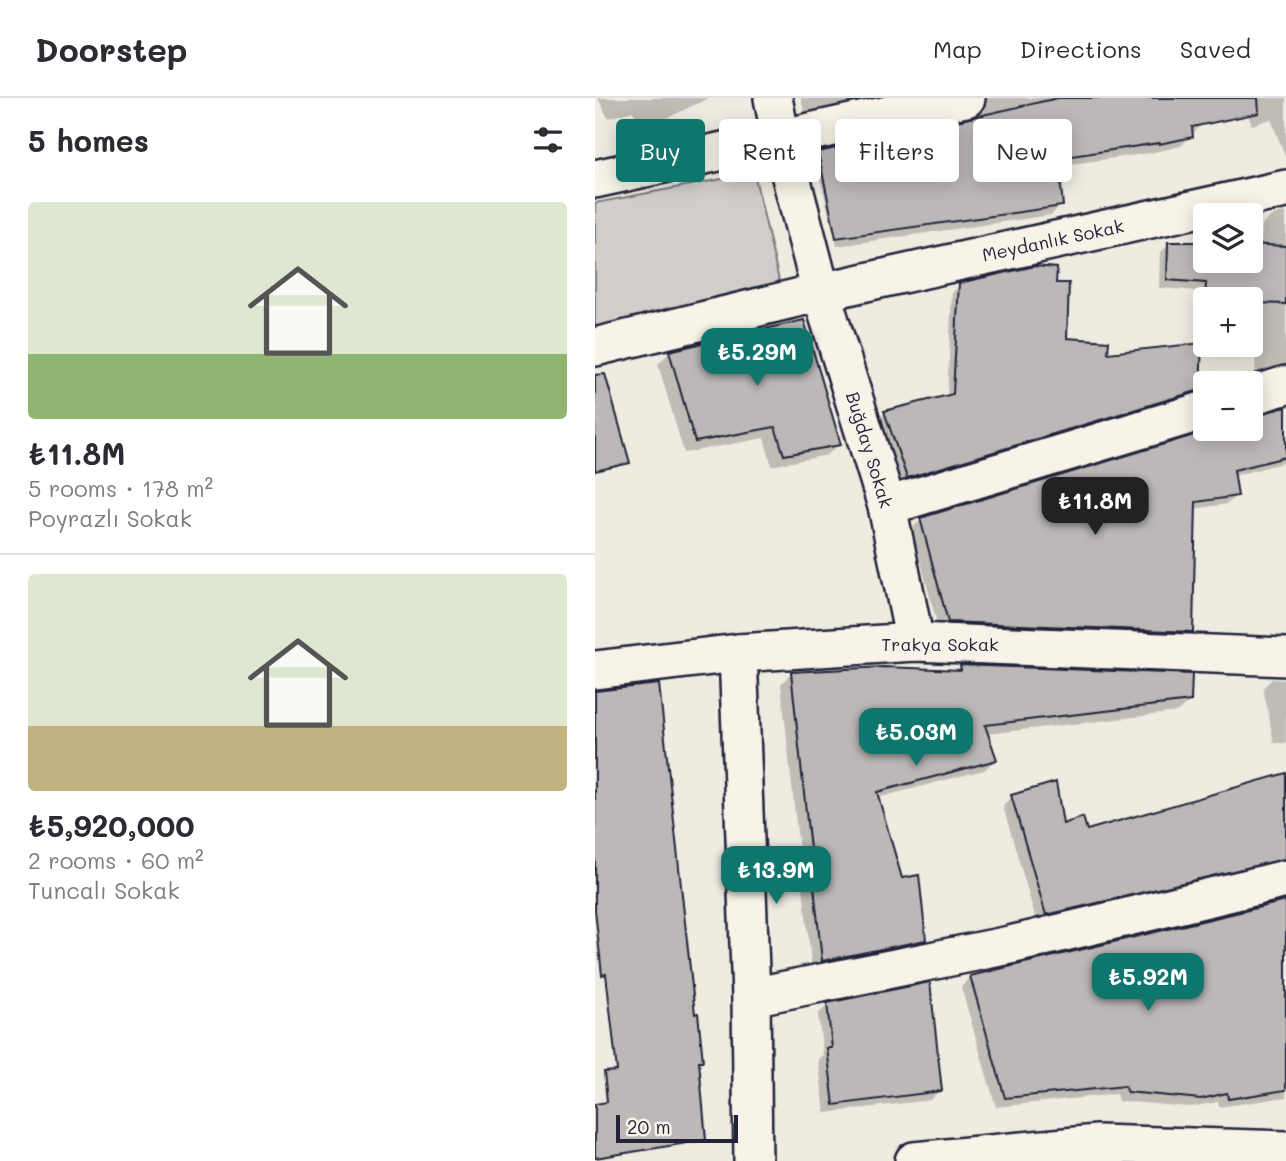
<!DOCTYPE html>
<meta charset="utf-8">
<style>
:root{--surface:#fff;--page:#f7f7f7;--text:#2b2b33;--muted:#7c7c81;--line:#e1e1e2;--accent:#0f766e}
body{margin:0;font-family:Mali,sans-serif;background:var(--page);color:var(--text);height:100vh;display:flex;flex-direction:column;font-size:26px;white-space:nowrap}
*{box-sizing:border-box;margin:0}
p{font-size:23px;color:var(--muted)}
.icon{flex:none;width:38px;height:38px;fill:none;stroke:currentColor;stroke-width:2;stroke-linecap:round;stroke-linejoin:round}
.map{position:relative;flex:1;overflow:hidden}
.panel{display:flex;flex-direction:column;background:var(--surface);width:595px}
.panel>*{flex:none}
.guide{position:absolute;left:21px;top:21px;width:564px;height:63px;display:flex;gap:14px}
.fabs{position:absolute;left:598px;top:105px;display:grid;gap:14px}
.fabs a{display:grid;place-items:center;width:70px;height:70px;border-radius:7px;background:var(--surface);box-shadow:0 4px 18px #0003;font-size:35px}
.scale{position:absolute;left:21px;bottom:18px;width:122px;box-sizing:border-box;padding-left:7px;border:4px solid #22223b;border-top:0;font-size:19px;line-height:24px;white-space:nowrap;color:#22223b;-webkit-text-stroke:5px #f7f3e8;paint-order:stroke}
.price{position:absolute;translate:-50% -60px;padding:0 16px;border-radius:14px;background:var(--accent);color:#fff;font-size:23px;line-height:46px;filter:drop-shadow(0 2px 4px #0008)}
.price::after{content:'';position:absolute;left:50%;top:42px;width:21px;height:16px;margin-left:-10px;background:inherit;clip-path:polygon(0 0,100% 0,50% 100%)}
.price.on{background:#222;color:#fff}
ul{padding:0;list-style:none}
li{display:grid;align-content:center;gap:14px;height:371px;padding:0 28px}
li+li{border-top:2px solid var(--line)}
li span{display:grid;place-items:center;height:217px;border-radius:7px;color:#555}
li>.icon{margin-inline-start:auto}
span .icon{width:126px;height:126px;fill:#fffc;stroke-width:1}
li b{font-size:30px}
h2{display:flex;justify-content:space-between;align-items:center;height:84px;padding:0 28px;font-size:30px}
.tag{padding:0 24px;border-radius:7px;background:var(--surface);box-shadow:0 4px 18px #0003;font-size:24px;line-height:63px}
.tag.on{background:var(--accent);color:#fff}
header{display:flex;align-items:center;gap:42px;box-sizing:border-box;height:98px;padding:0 35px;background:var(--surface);border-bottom:2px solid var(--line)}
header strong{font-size:33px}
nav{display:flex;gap:38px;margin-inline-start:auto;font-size:24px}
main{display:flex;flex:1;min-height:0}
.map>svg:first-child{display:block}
</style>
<header>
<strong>Doorstep</strong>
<nav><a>Map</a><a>Directions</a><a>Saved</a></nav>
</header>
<main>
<section class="panel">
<h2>5 homes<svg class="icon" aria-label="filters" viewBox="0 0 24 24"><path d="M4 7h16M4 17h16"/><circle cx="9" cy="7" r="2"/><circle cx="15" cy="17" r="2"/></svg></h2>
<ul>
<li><span style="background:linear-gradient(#dfe7d0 70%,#8fb573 0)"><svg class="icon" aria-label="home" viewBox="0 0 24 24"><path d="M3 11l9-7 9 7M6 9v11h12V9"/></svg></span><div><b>₺11.8M</b><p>5 rooms · 178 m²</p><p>Poyrazlı Sokak</p></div></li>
<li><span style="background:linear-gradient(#dfe7d0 70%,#c2b280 0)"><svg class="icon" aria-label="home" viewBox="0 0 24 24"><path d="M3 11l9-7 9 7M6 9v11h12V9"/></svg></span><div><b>₺5,920,000</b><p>2 rooms · 60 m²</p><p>Tuncalı Sokak</p></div></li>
</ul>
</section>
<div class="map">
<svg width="691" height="1063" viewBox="0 0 691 1063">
<rect width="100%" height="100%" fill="#eeebe1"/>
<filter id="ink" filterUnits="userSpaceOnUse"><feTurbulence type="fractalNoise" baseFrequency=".0143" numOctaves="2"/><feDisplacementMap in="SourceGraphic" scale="14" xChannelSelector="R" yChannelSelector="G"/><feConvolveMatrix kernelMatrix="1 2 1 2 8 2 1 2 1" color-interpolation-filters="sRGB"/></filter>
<g filter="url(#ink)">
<path fill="#d1cdc9" stroke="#7a7882" stroke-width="2" d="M159 75 188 200 0 234V105Z"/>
<g fill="#0003">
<path d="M3 0H114L51 30 37 13 13 20Z"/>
<path d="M206 0H303L211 20Z"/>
<path d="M379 0H691V60L676 21 657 27 653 17 606 27 586 48 555 55 462 68 466 107 456 117 242 148 221 64 231 54 380 20 383 7Z"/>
<path d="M691 114V277L660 280 662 213H656V201H611V211H602L603 193 564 190 565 155 574 146 611 163H656V145H666L667 127 676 118Z"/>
<path d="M365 187H460L470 241 603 291 595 299 304 387 283 322 290 315 352 299 357 195Z"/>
<path d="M75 254 244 346 232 357 177 368 169 340 89 355 63 266Z"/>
<path d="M691 311V364L638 378 641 397 632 406 599 411 596 533 587 542 344 533 317 430 326 422 622 331H656L663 320Z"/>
<path d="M365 569 595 578 594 603 583 614 391 636 400 662 389 672 282 700 306 782 329 842 318 853 217 873 186 586 196 575 361 573Z"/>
<path d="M677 581 691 582V645H679L668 590Z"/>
<path d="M691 677V772L442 825 408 708 417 699 466 728 491 735 595 703Z"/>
<path d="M691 804V999L624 1009 623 1004 595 1009 523 1003 521 996 401 1009 366 889 375 880Z"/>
<path d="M233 907 345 992 335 1002 230 1015 223 961 228 957 223 916Z"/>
</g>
<g fill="#bbb8b7" stroke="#22223b" stroke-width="2">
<path d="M463 0H663L664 15 597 29 598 39 564 46V45L463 60 468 108 241 140 223 54Z"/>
<path d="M573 144H611V163H656V146L691 148V206L656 205V201L610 203 611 185 572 182Z"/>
<path d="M440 168 462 170 461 185H474L472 240 514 243 513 255 607 245 605 292 312 380 289 313 358 296 364 185Z"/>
<path d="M209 222 246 347 189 357 180 329 100 344 74 253Z"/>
<path d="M10 276 35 365 0 373V277Z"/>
<path d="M691 309V359L639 372 643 398 601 404 598 534 353 524 325 420 619 331H656V318Z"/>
<path d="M365 567 597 576 596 603 390 627 402 662 282 694 307 780 324 777 331 842 227 863 196 574 289 569 366 572Z"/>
<path d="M64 586 100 916 103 915 108 963H104L111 1042 0 1060V1006L12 1004 9 974 22 973 11 876 7 877 0 812V593Z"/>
<path d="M691 675V761L451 817 416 697 461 684 468 726 488 719 492 732Z"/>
<path d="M691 803V992L633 1001 632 995 606 1001 532 994 530 988 410 1000 375 878Z"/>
<path d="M335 884 347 993 239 1007 232 950H237L232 905Z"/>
</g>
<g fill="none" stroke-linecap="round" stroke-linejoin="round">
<defs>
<g id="street">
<path d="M178 0 186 41 226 194 292 408 320 544"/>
<path d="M0 81 371 0"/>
<path d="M0 249 226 194 691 91"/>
<path d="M656 298 691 287"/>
<path d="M292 408 611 312"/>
<path d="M143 555 156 899 158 1063"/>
<path d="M0 572 143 555 320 544 691 559"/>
<path d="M156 899 415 847 691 781"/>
<path d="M319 1063 502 1046 691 1052"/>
</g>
</defs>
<use href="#street" stroke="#22223b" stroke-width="42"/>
<use href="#street" stroke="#f7f3e8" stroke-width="37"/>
</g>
</g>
<g text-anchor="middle" stroke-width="5" stroke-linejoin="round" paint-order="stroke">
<g font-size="18" fill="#22223b" stroke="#f7f3e8">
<text transform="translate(458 143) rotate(-12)" y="6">Meydanlık Sokak</text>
<text transform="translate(274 352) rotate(73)" y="6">Buğday Sokak</text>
<text x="345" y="553">Trakya Sokak</text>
</g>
</g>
</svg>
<div class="fabs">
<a><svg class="icon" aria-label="layers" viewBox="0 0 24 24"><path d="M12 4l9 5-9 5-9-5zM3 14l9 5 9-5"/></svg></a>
<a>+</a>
<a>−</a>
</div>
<div class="scale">20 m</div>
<b class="price" style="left:162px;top:290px">₺5.29M</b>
<b class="price on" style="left:500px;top:439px">₺11.8M</b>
<b class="price" style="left:321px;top:670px">₺5.03M</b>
<b class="price" style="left:181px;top:808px">₺13.9M</b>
<b class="price" style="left:553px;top:915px">₺5.92M</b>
<div class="guide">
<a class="tag on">Buy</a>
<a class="tag">Rent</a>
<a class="tag">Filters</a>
<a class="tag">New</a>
</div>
</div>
</main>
